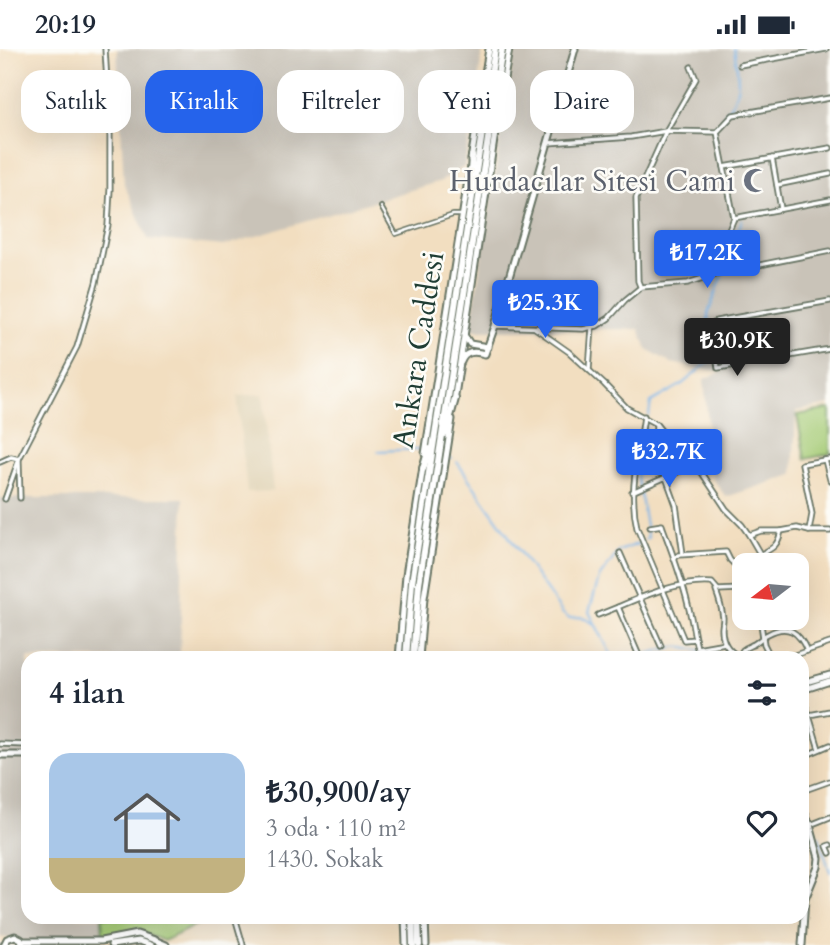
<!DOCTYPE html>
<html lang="tr">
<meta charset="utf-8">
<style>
:root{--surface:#fff;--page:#f2f2f3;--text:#1f2937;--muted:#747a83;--accent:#2563eb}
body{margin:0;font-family:Cardo,serif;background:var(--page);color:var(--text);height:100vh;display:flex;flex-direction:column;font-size:26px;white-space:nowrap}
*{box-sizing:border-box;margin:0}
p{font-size:23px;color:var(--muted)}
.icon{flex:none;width:38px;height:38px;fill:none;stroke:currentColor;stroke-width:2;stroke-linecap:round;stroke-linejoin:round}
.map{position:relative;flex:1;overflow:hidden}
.drawer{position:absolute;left:21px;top:602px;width:788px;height:273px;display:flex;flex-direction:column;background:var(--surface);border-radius:21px;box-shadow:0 7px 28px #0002}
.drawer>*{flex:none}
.guide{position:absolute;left:21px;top:21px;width:789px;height:63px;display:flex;gap:14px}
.needle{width:46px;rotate:254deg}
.tools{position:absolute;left:732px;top:504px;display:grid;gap:14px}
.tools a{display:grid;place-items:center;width:77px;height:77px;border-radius:14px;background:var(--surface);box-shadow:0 7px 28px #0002;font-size:35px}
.price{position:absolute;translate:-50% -60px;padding:0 16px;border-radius:7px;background:var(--accent);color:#fff;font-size:23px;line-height:46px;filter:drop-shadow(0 2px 4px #0008)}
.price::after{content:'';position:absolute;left:50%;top:42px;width:21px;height:16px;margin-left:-10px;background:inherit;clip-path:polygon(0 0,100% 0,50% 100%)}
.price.selected{background:#222;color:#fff}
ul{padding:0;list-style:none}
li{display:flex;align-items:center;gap:21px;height:175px;padding:0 28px}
li span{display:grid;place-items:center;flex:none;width:196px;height:140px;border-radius:21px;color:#555}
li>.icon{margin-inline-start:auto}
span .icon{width:84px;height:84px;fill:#fffc;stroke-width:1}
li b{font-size:30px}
h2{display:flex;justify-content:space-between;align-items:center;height:84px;padding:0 28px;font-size:30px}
.pill{padding:0 24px;border-radius:21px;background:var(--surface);box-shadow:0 7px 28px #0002;font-size:24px;line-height:63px}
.pill.selected{background:var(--accent);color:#fff}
.status{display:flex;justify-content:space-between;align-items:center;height:49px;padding:0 35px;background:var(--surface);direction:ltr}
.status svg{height:19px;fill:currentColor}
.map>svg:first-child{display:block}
</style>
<div class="status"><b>20:19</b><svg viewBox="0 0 49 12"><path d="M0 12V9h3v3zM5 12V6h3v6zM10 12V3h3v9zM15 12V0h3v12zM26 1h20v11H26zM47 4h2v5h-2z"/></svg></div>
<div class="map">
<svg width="830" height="896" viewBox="0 0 830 896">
<rect width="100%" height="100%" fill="#fdfcf7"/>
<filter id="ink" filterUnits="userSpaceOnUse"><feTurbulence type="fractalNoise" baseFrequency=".0143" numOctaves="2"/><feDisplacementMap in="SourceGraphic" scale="14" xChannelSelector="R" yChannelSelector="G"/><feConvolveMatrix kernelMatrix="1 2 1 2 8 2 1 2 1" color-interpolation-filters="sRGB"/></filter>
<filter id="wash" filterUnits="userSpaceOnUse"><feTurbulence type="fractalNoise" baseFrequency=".00686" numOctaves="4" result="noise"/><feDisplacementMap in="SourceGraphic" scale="28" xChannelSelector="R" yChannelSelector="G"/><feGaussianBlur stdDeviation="1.57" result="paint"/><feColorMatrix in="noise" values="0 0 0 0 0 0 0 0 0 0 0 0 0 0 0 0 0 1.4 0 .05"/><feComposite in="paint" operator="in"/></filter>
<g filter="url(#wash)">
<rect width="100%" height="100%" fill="#f2dec0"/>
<path fill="#e0d3b5" d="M263 345 273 442 247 443 237 347Z"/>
<g fill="#c9c3b8">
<path d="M117 0H483L464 118 441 132 223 197 148 190 124 135Z"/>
<path d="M515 0H830V356L796 362 793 426 726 448 713 430 704 330 721 323 671 314 647 300 639 280 470 281Z"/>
<path d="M0 449H184L180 609H28V868H102L103 886 66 896H41L0 888Z"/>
</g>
<g fill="#a4ca74" stroke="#628454" stroke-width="2">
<path d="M830 360V405L805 410 797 366Z"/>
<path d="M102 868H212L164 892C141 882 127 881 103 886Z"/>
</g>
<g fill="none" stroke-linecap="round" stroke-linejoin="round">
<g stroke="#76b4e9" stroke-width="2">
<path d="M723 68C743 42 739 30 734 0"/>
<path d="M725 219 742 171"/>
<path d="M649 366 651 353 681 336 710 312 708 265 722 227"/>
<path d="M378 402 422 400"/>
<path d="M449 408 452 410"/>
<path d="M457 413 563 565 569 569 582 568 595 575"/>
<path d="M639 438 637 428 647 372"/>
<path d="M640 442 648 489 645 491"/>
<path d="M642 607C657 602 673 595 689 599 696 600 700 602 707 602"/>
<path d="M613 609 589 563 599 529 619 502 640 494"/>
<path d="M819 788 830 823"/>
</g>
</g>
</g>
<g filter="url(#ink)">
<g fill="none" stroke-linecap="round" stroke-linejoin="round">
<defs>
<path id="pedestrian" d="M381 158 396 185 453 166H463"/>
<g id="minor">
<path d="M740 16 826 0"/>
<path d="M717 83 733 66 830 49"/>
<path d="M548 94 631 88 666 82 717 83"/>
<path d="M772 109 781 160"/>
<path d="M724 118 830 99"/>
<path d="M777 136 830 125"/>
<path d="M734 169 830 151"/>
<path d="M710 228 734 169 717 83"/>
<path d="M640 237 638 232 636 149 666 82 696 30 691 18"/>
<path d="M830 252 716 272 712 277 718 319 830 300"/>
<path d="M495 277 583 280 597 277 609 269 625 251 641 238 688 234 719 224 830 202"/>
<path d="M535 279 569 303 604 335 627 359 656 375 667 389 696 415 726 460 742 476 749 486 760 505V516"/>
<path d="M589 321 592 278"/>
<path d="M644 367C639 406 628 440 637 479L684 591 695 590 697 599 725 594"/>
<path d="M656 376 655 398 676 456 683 505"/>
<path d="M825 411 830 431"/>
<path d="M19 412 20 449"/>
<path d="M0 413 11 408 19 410"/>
<path d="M632 443 696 415"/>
<path d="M5 450 19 410 77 298 96 234 108 176 110 140V83L105 0"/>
<path d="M650 478 662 476 663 479C677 516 689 551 695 590"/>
<path d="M809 482 812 465 802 415 830 410"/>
<path d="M749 486 761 482H781L797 479 809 482H830"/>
<path d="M620 504 661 597"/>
<path d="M761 505C774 499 778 496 781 482"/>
<path d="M674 509 679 506 726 503 730 511 735 516 746 514"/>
<path d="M716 542C719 550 722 560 723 569 723 573 722 577 722 580 722 594 728 602 739 607"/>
<path d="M598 566 618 558"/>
<path d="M760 569 764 595 771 609"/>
<path d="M640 609 618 558C648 545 679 532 712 534L718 541 740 540"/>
<path d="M740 609C741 599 746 599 754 595 759 592 763 587 768 585 788 574 799 583 807 602"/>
<path d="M786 609 830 594"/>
<path d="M802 643 819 700"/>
<path d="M809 666 830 662"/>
<path d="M0 695 28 696"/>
<path d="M802 708 830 696"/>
<path d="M802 742 830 732"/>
<path d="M810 776 830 768"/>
<path d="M830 796 827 797 830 804"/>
<path d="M235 868 243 896"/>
</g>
<g id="tertiary">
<path d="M464 286 470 295 488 298"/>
<path d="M461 313C465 302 474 302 485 305L495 277 575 0"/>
<path d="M0 706H24"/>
<path d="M802 757 810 776 819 809 818 818 805 850 802 896"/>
</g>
<g id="secondary">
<path d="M502 42 509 0"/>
<path d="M471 111 489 0"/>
<path d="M454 353 499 58"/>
<path d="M425 405 468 131"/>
<path d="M399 609 406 526 423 418"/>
<path d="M419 609 424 549 452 370"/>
<path d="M802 634 830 626"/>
<path d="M802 641 830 632"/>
<path d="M405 868 406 896"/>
<path d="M425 868 426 896"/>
<path d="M22 892H101L137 885 152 890 166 896"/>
<path d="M4 896 7 890 15 887 21 890 23 896"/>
<path d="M111 896 139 892 151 896"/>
</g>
<g id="trunk">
<path d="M499 61 500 37"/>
<path d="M470 136 472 107"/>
<path d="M445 385 455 350"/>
<path d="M423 420 429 400"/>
<path d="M406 609 412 533 495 0"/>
<path d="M413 609 419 535 502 0"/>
<path d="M412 868 413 896"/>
<path d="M418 868 419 896"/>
</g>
</defs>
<use href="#pedestrian" stroke="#697565" stroke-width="6"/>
<use href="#minor" stroke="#697565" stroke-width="7"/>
<use href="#tertiary" stroke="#697565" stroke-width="9"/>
<use href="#secondary" stroke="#697565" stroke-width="9"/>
<use href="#trunk" stroke="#697565" stroke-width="10"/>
<use href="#pedestrian" stroke="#fff" stroke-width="2.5"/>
<use href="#minor" stroke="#fff" stroke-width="3.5"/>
<use href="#tertiary" stroke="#fff" stroke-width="5"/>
<use href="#secondary" stroke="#fff" stroke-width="5"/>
<use href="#trunk" stroke="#fff" stroke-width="6"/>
</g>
</g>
<defs>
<symbol id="mosque-bare" viewBox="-9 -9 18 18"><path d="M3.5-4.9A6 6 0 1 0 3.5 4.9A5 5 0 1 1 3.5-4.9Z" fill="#6b7280" stroke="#fdfcf7" stroke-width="2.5" paint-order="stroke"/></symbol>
</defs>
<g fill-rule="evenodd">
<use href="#mosque-bare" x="738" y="114" width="35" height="35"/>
</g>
<g text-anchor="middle" stroke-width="5" stroke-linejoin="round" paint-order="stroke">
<g font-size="30" fill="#5b616d" stroke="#fdfcf7" text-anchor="end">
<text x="735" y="142">Hurdacılar Sitesi Cami</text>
</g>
<g font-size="30" fill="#1f3d34" stroke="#fdfcf7">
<text transform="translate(418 301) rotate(-81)" y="10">Ankara Caddesi</text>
</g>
</g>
</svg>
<div class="tools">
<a><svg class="needle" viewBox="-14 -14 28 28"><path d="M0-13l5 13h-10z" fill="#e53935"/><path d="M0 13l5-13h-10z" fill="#747a83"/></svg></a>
</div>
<b class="price" style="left:707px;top:241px">₺17.2K</b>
<b class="price" style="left:545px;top:291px">₺25.3K</b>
<b class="price selected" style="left:737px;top:329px">₺30.9K</b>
<b class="price" style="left:669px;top:440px">₺32.7K</b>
<div class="guide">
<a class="pill">Satılık</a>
<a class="pill selected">Kiralık</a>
<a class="pill">Filtreler</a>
<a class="pill">Yeni</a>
<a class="pill">Daire</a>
</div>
<section class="drawer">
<h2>4 ilan<svg class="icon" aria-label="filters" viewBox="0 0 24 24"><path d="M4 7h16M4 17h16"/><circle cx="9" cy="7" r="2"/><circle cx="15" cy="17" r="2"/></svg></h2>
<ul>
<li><span style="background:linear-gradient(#a9c7e8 75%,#c2b280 0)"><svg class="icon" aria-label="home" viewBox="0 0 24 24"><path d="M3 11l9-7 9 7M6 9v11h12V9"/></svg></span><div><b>₺30,900/ay</b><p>3 oda · 110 m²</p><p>1430. Sokak</p></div><svg class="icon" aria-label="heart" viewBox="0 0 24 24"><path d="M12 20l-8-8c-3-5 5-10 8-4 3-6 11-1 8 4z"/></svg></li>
</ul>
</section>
</div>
